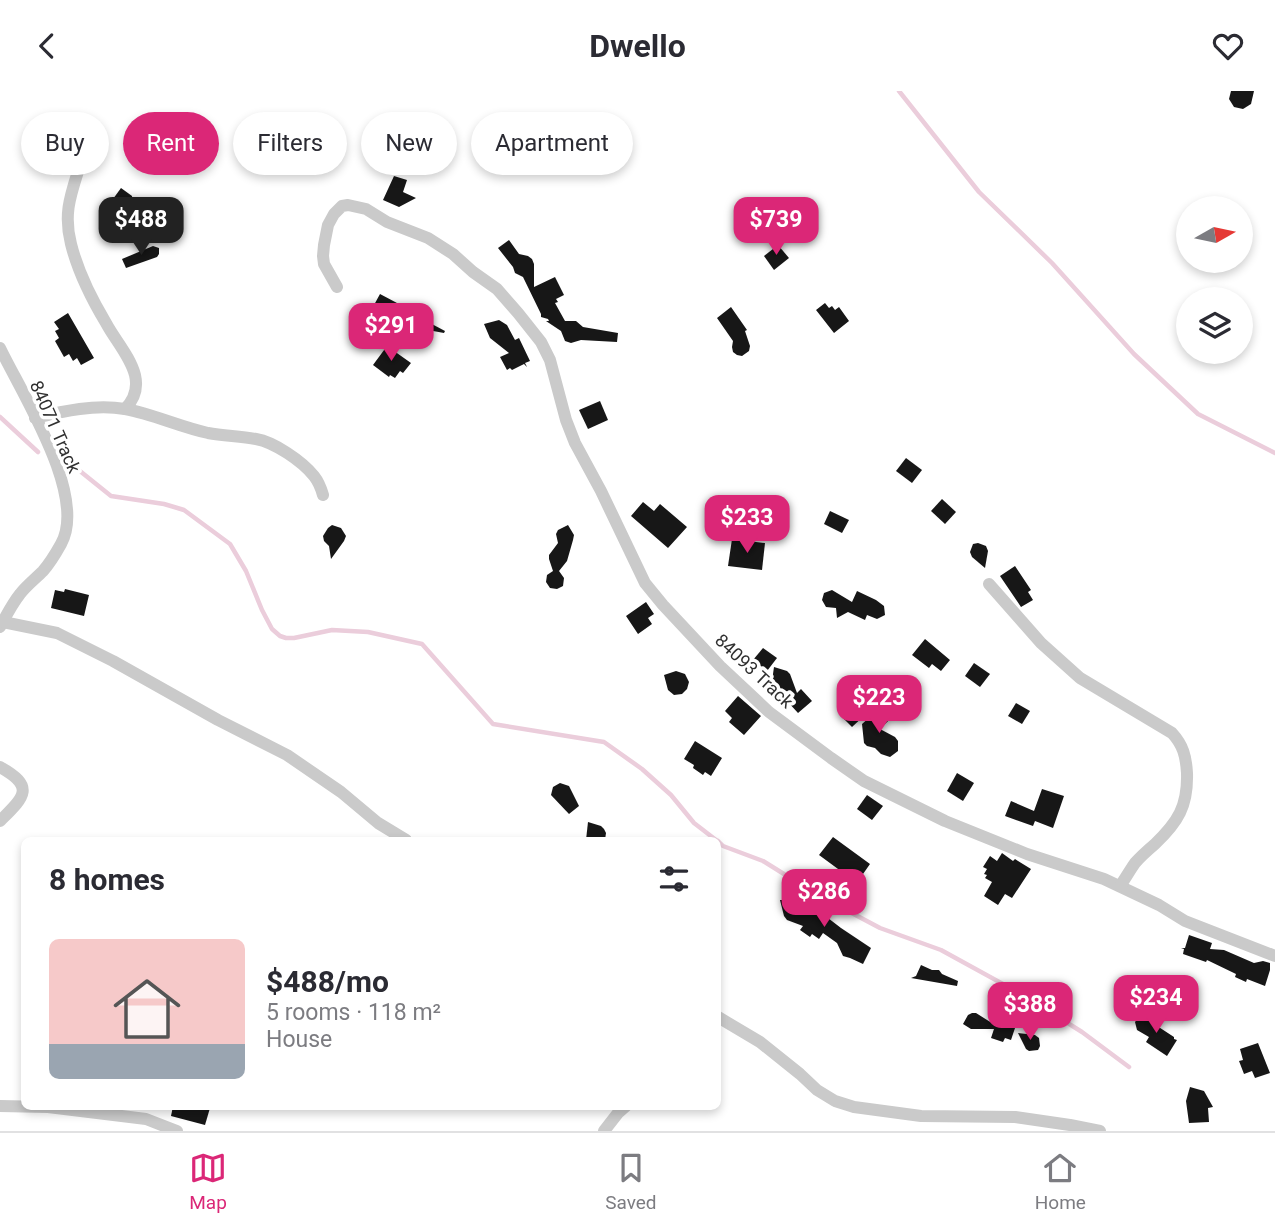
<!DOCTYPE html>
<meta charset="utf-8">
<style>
:root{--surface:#fff;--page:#f7f7f7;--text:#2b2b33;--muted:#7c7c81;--line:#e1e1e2;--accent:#db2777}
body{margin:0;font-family:Roboto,sans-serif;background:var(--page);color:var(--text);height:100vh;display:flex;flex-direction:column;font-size:26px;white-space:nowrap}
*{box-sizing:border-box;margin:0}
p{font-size:23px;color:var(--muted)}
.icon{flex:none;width:38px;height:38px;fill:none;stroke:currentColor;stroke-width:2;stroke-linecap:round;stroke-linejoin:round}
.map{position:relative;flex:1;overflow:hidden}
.drawer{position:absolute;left:21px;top:746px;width:700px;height:273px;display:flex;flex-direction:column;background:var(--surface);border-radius:10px;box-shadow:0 4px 10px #0003}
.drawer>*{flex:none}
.top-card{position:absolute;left:21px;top:21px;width:700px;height:63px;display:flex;gap:14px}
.needle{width:46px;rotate:81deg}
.fabs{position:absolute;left:1176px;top:105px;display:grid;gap:14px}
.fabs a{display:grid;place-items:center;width:77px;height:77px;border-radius:50%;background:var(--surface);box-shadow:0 4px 10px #0003;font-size:35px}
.price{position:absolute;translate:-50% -60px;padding:0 16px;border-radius:14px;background:var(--accent);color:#fff;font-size:23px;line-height:46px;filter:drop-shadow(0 2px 4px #0008)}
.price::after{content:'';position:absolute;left:50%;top:42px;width:21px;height:16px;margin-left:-10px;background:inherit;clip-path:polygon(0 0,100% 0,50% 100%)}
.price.on{background:#222;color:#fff}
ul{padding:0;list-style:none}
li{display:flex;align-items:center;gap:21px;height:175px;padding:0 28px}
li+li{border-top:2px solid var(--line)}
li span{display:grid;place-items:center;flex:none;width:196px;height:140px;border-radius:10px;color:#555}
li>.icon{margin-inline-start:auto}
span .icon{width:84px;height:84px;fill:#fffc;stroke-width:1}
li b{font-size:30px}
h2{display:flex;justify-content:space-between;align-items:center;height:84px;padding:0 28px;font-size:30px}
.chip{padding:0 24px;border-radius:32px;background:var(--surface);box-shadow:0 4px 10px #0003;font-size:24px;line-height:63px}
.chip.on{background:var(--accent);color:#fff}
header{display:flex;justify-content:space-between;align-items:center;height:91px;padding:0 28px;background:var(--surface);font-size:32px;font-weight:700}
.menu{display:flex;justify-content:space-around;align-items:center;height:98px;border-top:2px solid var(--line);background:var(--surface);font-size:19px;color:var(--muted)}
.menu a{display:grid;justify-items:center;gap:4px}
.menu .on{color:var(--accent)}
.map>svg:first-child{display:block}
</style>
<header><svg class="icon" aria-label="back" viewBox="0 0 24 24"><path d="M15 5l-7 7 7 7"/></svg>Dwello<svg class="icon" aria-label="heart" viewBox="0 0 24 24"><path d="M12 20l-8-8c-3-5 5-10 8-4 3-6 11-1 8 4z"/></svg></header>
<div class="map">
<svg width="1275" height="1040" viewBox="0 0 1275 1040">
<rect width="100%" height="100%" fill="#fff"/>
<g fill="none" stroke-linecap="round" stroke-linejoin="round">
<g stroke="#ebcddb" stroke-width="4.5">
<path d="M899 0 979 101 1052 172 1134 263 1198 323 1275 362"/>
<path d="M0 326 38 361"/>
<path d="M65 368 111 405 164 413 184 419 230 453 246 480 262 519 272 538 280 545 286 547H294L332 539 368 541 422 553 493 633 604 651 642 678 671 704 694 732 716 749"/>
<path d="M718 750 723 755 763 770 816 803 880 837 941 859 1023 904 1082 941 1129 976"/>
</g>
</g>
<g fill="#171717">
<path d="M1231 0H1254L1251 13 1243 18 1234 16 1229 8Z"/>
<path d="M394 85 407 89 403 101 416 107 399 116 383 109Z"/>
<path d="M121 97 132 105 133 113 125 124 114 116 113 108Z"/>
<path d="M509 149 519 163 528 165 532 168 534 173V196L555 186 564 204 556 208 558 211 555 212 565 230H576L583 236 618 242 617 251 581 249 571 252 565 250 561 240 546 230H549L548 228 541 226V223L523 186 515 182 513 176 498 157Z"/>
<path d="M778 154 789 167 774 179 764 165Z"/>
<path d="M153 155 159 157V163L157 166 126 177 122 168Z"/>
<path d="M380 203 397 212 385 234 373 228 379 217 374 214Z"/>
<path d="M825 212 829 217 832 215 835 219 839 216 849 230 834 242 816 219Z"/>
<path d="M731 216 747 239 745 240 750 255 749 260 742 265 737 264 733 261 732 256 733 250 717 227Z"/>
<path d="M396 217 413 223 445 240 444 242 406 235Z"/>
<path d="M68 222 94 267 81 274 77 267 73 270 69 263 64 266 55 250 59 247 55 240 59 238 54 231Z"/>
<path d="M499 229 507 234 515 249 519 247 530 270 525 272 527 276 524 273 512 279 510 277 507 279 500 266 509 262 490 247 484 233Z"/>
<path d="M387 255 411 272 403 282 400 280 395 287 390 284 389 286 373 274Z"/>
<path d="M600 310 608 329 588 338 579 319Z"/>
<path d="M906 367 922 379 912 392 896 380Z"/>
<path d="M942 408 956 421 945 433 931 420Z"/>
<path d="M643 411 654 420 660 413 687 436 668 457 631 425Z"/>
<path d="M830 420 849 429 842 442 824 433Z"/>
<path d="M332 434 341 437 346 445 344 450 331 468 329 455 324 450 323 445 328 437Z"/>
<path d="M568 434 574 444 573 449 567 470 559 480 564 487 563 495 557 498 550 497 546 491 547 484 553 480 549 468V464L558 452 556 443 558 439Z"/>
<path d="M732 448 765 452 762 479 728 475Z"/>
<path d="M978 452 986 455 988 460 985 477 972 466 970 461 973 453Z"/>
<path d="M1015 475 1031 499 1028 501 1033 509 1021 516 1000 485Z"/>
<path d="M65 498 89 504 84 525 51 517 55 499 64 501Z"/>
<path d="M832 499 852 511 857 500 876 509 884 515 885 524 877 528 867 524 865 529 848 521 837 527 836 517 826 516 822 509 824 502Z"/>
<path d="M646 511 654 523 648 527 652 533 638 543 626 525Z"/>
<path d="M925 548 950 569 941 580 932 573 929 577 912 564Z"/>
<path d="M763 557 777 567 767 580 753 569Z"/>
<path d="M974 572 990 583 980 596 965 585Z"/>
<path d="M774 576 787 580 790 583 797 602 801 598 812 610 798 622 787 610 795 603 777 597 774 594 772 590Z"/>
<path d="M676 580 685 583 689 591 687 598 682 603 674 604 668 599 664 584Z"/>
<path d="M738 605 761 625 744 644 729 631 732 627 725 620Z"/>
<path d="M852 611 865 624 852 636 839 623Z"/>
<path d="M1016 612 1030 620 1022 633 1008 625Z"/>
<path d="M878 619 889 629 880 638 895 646 898 650V660L890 666 881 663 875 657 867 655 864 652 862 633Z"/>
<path d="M695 650 722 667 711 685 705 681 703 684 693 677 694 674 684 668Z"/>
<path d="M957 682 974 692 963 710 947 700Z"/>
<path d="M560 692 569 695 579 715 569 723 551 704 553 696Z"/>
<path d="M1042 698 1064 705 1053 737 1035 730 1033 735 1005 725 1011 710 1034 720Z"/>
<path d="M867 704 883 715 872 729 857 718Z"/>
<path d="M588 731 601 735 604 738 606 742 605 749H586Z"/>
<path d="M833 746 870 773 863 783 859 780 853 789 819 764Z"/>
<path d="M1002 762 1013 770 1015 768 1031 778 1012 807 1005 803 998 814 984 805 992 791 985 787 987 784 984 783 987 778 983 776 990 765 997 770Z"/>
<path d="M780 809H796L802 813 811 814 841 837 871 857 863 873 850 867 843 865 837 852 823 842 819 848 812 843 810 846 800 839 803 835 787 829 784 825Z"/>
<path d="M1189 844 1212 852 1210 858 1224 859 1254 872 1263 870 1270 872V879L1265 895 1247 888 1246 891 1235 886 1236 883 1207 869 1206 871 1183 863 1184 858 1181 857H1185Z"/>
<path d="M921 874 932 879H939L942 883 958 890 957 895 911 887 916 885Z"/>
<path d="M972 922H976L995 934 997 928 1016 934 1011 949 1005 947 1003 951 991 947 994 938H971L963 933 968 924Z"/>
<path d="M1140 925 1149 927 1151 931 1174 946V948L1177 949 1167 965 1146 951 1149 946 1137 939 1135 931Z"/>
<path d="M1018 942 1035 944 1039 947 1040 955 1038 959 1029 960 1026 958Z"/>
<path d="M1258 952 1270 982 1255 987 1252 980 1244 983 1239 970 1243 969 1240 958Z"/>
<path d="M1190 996 1204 1000 1213 1016 1208 1017 1209 1031 1189 1032 1186 1010Z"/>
<path d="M173 1015H201L210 1017 205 1034 171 1025Z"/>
</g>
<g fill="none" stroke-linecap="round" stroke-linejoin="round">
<g stroke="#cacaca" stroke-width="12">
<path d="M80 74C71 103 63 122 71 153 78 181 91 207 106 232 115 249 130 265 135 284 138 297 135 308 125 318"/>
<path d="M337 196 324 173 323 165 324 154 328 134 334 123 342 115 348 114 366 118 387 131 428 147 453 163 473 181 497 198 518 222 541 251 550 269 566 329 575 352 601 400 645 492 663 514 720 575 769 621 831 667 864 690 945 730 1027 763 1104 788 1159 814 1185 830 1275 865"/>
<path d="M0 257C22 303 88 405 61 453 56 462 50 472 43 480 35 488 26 495 20 503 12 513 6 525 0 536"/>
<path d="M35 327C64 320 95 313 125 318 153 323 180 336 208 342 224 345 240 345 256 348 274 351 302 370 314 385 318 390 321 397 323 404"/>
<path d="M989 493 1041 552 1080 587 1172 642C1183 654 1186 665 1187 682 1188 715 1178 731 1155 753 1148 759 1141 765 1135 772 1130 779 1125 788 1120 795"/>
<path d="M3 531 57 542 113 570 218 629 287 664 341 701 378 732 406 749"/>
<path d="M0 676C36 696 24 706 0 730"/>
<path d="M718 926 760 951 800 983 817 999 835 1010 854 1016 921 1025 1015 1026 1070 1034 1100 1040"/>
<path d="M0 1015 48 1016 146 1028 177 1040"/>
<path d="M604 1040 618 1022 626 1015"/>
</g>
</g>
<g text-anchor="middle" stroke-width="7" stroke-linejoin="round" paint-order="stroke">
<g font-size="18" fill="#303030" stroke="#fff">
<text transform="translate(55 336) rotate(66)" y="6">84071 Track</text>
<text transform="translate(754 580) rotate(43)" y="6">84093 Track</text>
</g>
</g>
</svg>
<div class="fabs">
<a><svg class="needle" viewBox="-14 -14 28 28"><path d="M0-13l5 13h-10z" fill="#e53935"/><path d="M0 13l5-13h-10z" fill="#7c7c81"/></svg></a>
<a><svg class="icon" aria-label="layers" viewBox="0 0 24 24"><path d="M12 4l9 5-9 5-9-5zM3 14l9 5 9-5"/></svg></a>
</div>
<b class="price on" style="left:141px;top:166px">$488</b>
<b class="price" style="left:776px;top:166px">$739</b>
<b class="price" style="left:391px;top:272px">$291</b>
<b class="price" style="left:747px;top:464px">$233</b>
<b class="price" style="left:879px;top:644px">$223</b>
<b class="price" style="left:824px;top:838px">$286</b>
<b class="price" style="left:1156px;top:944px">$234</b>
<b class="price" style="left:1030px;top:951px">$388</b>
<div class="top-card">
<a class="chip">Buy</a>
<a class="chip on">Rent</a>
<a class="chip">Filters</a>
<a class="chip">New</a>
<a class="chip">Apartment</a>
</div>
<section class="drawer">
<h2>8 homes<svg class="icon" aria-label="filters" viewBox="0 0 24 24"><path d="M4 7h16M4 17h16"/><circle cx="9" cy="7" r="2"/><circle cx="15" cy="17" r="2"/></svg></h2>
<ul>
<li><span style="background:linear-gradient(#f6c9c9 75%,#9aa5b1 0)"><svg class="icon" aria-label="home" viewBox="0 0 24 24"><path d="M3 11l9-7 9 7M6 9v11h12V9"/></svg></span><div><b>$488/mo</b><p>5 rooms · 118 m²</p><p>House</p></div></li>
</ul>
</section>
</div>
<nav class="menu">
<a class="on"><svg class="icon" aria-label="map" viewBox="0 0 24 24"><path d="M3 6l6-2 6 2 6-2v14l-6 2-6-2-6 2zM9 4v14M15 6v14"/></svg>Map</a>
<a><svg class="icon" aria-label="saved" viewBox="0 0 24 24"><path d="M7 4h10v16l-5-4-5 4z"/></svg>Saved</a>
<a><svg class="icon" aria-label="home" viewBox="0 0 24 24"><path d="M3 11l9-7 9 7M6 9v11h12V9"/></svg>Home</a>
</nav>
